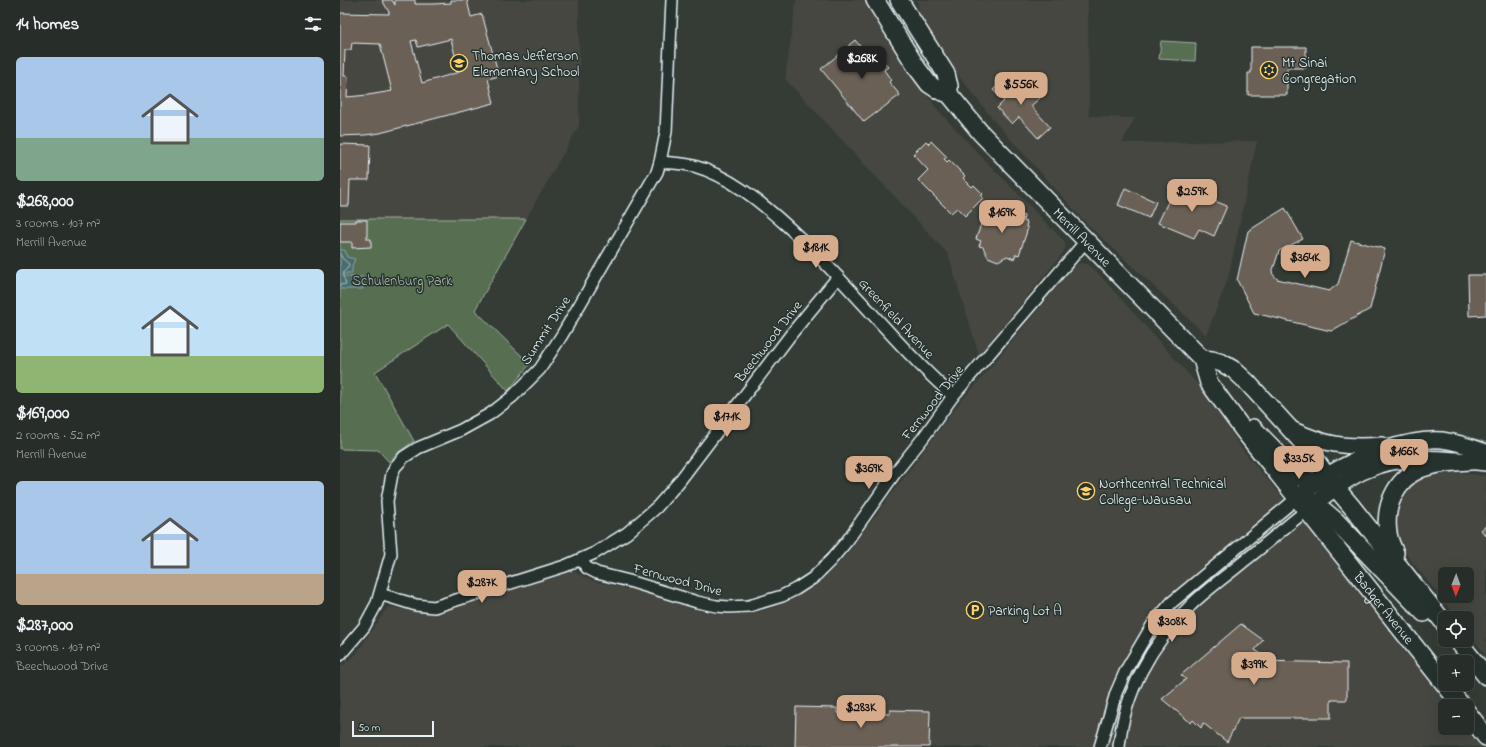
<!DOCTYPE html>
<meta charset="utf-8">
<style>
:root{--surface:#272d28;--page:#2f3530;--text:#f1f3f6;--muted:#a4a8a8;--line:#434945;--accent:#d6ab8b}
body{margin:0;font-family:"Indie Flower",sans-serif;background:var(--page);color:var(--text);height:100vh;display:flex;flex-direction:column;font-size:15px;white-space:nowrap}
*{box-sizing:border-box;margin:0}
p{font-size:13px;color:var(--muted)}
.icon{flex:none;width:22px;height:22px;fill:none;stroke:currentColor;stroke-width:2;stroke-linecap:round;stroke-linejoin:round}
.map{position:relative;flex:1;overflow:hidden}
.details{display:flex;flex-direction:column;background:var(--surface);width:340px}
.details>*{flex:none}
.needle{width:26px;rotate:181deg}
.fabs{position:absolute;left:1098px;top:567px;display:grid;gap:8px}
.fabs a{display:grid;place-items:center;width:36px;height:36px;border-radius:6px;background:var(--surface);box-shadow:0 4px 16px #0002,0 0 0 1px var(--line);font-size:20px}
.scale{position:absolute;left:12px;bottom:10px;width:82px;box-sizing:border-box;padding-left:4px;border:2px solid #e8f1f8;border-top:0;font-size:11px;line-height:14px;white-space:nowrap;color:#e8f1f8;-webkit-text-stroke:3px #26332d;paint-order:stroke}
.price{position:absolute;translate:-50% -34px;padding:0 9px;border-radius:8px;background:var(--accent);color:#111;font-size:13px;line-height:26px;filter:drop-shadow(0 1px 2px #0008)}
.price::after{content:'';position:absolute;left:50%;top:24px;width:12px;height:9px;margin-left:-6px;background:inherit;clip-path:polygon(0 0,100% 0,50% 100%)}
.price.on{background:#222;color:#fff}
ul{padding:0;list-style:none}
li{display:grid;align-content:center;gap:8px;height:212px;padding:0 16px}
li span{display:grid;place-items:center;height:124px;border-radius:6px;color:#555}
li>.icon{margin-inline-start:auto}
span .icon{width:72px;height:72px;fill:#fffc;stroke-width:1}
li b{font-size:17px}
h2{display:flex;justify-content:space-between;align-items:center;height:48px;padding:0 16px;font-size:17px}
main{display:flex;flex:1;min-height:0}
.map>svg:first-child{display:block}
</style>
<main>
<section class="details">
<h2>14 homes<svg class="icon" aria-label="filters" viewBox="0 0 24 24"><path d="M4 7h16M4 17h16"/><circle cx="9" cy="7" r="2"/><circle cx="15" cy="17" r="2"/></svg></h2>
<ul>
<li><span style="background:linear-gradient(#a9c7e8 65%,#7fa58c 0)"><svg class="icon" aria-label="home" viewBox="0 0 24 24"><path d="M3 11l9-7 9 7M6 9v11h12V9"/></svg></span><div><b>$268,000</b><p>3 rooms · 107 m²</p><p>Merrill Avenue</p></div></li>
<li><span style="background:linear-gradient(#bfe0f5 70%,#8fb573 0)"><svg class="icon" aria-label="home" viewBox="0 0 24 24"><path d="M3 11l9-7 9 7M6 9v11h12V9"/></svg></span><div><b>$169,000</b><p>2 rooms · 52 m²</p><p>Merrill Avenue</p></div></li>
<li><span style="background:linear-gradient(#a9c7e8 75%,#b9a48a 0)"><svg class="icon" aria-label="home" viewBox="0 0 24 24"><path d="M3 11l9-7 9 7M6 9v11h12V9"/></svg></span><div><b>$287,000</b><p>3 rooms · 107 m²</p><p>Beechwood Drive</p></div></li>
</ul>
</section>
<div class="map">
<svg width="1146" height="747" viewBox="0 0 1146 747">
<rect width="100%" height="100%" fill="#343c35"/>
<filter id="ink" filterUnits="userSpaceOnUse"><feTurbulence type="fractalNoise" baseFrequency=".025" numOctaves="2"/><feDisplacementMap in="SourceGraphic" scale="8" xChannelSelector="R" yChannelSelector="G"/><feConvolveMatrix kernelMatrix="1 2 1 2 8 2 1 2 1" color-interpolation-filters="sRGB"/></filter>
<g filter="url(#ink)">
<g fill="#44473f" fill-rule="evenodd">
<path d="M0 0H239V126L186 219H0Z"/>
<path d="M456 0H525L557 54 598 110 635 150 725 242 726 246 723 253 639 355 608 254 445 79Z"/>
<path d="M578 0H748L749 116 795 118 782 143 917 141 888 279 866 335 747 224 655 122 615 71 581 20 578 7Z"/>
<path d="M740 263 747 264 757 272 870 398 901 448 973 534 1109 706H1105V728H1127L1143 747H0V667L15 655 47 608 52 607 76 611 88 610 165 592 233 571 252 581 303 592 353 609 375 614 388 615 405 614 428 609 447 602 475 586 494 568 509 551 622 399 635 386 731 269 737 264Z"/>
<path d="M1108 471 1146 476V656L1127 631V618H1117L1065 553 1057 542 1054 534 1059 496 1084 474ZM1105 574H1127V596H1105Z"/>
</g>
<g fill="#596e51" stroke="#a0b0a4">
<path d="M821 41 856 43 855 61 819 59Z"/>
<path d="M0 219H186L135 310 190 364 168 391 108 324 35 372 74 441 56 454 49 462 38 450 0 449Z"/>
</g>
<path fill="#496d6c" stroke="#89a2a4" d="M0 250H5L7 257 15 259 12 266V273H6V277H23V289H0Z"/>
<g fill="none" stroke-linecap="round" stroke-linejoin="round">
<path stroke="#a8bcc0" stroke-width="1" d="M0 254 3 259 9 264 8 268C0 273 4 277 6 284L0 285"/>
</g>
<g fill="#6b6055" stroke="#e8f1f8" fill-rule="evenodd">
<path d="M42 0H52L55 5V0H75V4H94L111 3V0H127L131 17 142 14 159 76 148 79 154 103 40 133 25 135 0 136V13L49 14V12ZM111 39 119 72 82 83 71 41 76 40 78 47ZM12 43 40 44 52 91 28 95 7 97 8 76H4L5 50H11Z"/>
<path d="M515 40 525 52 531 47 548 67 544 70 551 80 549 82 560 95 524 122 481 69 509 46V45Z"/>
<path d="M911 47H966V68H947V95H908V73H911Z"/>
<path d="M666 78 677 90 686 83 689 86 692 83 703 95 691 106 710 127 698 138 679 117 672 124 657 108 664 101 653 90Z"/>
<path d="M586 141 589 144 591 141 607 157 604 159 607 162 609 160 625 176 623 178 632 187 634 185 643 194 641 196 643 198 625 216 617 208 611 213 578 180 588 170 573 154Z"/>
<path d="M0 144 30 145 29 180H10L9 206H0Z"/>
<path d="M836 185 887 206 874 236 859 229 854 238 818 223Z"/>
<path d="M785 188 816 202 809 218 778 205Z"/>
<path d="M658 207 684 216 683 221 687 222 686 227 688 228 679 255 676 254 674 259 667 256 658 261 648 257 643 247 639 246 641 241 636 239 643 218 648 219 651 210 656 212Z"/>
<path d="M945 208 963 239 939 251 932 273 937 279 989 291 998 284 1011 240 1045 249 1030 309 991 331 914 313 897 280 908 231Z"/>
<path d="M16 220H27V239H31V247L12 248V242H0V222H16Z"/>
<path d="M1128 275H1146V315L1129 316Z"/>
<path d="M1146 526V536L1141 530Z"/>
<path d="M901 624 923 640 915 650 924 656 921 661 1007 663V700H991V718H899L887 742 863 723 861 728 853 720 851 723 822 699 846 679 841 675Z"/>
<path d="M456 707 497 708V713L550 714V710L590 711 589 747H455Z"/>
</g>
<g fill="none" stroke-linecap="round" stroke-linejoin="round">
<defs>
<g id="minor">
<path d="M320 162C331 163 343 163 354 166 389 176 418 200 445 224 505 278 553 343 613 396"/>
<path d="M241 560 247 568 257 573 289 581 357 602 376 606 389 607 409 606 442 596 456 589 473 578 491 560 507 541 555 473 583 438 613 396 746 241"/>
<path d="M40 594 76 605 94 607 225 566 255 553 287 533 317 507 338 483 452 333 498 277"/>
<path d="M0 655 24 627 37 603 51 554 47 501 52 474 55 467 64 457 78 448 121 430 150 414 172 397 200 369 222 335 317 172 320 162 326 132 332 0"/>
<path d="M760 747 776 693 786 670 813 624 831 603 957 498"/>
<path d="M779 747C784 693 811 644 850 606 866 590 885 577 903 562 925 545 945 527 967 510"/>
</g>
<g id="secondary">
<path d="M951 429C986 445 1004 448 1042 445"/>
<path d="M957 498C967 491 976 483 986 476 1014 458 1068 437 1102 440 1117 442 1132 447 1146 452"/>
<path d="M967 510C984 496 1002 482 1022 472 1062 453 1104 458 1146 463"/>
</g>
<g id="primary">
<path id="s1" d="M535 0 577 68 589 84 598 90 609 94 640 132 672 165 862 359 869 383 904 431 1122 706"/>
<path d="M559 0 606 74 609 86V94"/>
<path d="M862 359 872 360 882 363 894 370 907 382 962 442 996 488 1012 507 1105 624"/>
<path d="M913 428 962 478 996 488"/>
<path d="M959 498 967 499 975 503 995 520 1084 613"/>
<path d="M1055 553C1052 547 1049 540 1048 533 1044 507 1055 480 1080 469 1096 463 1114 462 1131 461"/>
<path d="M1117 640 1146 676"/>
<path d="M1127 712 1146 737"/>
</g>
</defs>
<use href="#minor" stroke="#e8f1f8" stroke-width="14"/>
<use href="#secondary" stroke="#e8f1f8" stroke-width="18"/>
<use href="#primary" stroke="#e8f1f8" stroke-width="20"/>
<use href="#minor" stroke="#26332d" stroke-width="11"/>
<use href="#secondary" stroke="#26332d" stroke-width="15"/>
<use href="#primary" stroke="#26332d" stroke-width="17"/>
</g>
</g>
<defs>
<symbol id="school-ring" viewBox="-11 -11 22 22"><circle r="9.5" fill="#26332d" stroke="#ffd166" stroke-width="1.5"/><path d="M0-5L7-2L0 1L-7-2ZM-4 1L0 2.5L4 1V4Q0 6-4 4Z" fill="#ffd166"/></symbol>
<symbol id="synagogue-ring" viewBox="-11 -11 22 22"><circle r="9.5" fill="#26332d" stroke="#ffd166" stroke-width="1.5"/><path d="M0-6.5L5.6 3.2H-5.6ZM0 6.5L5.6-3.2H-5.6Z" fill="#ffd166"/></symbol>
<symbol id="university-ring" viewBox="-11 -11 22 22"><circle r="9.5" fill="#26332d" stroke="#ffd166" stroke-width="1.5"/><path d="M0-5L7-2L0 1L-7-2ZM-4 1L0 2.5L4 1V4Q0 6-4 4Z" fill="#ffd166"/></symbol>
<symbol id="parking-ring" viewBox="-11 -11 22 22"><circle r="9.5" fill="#26332d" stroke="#ffd166" stroke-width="1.5"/><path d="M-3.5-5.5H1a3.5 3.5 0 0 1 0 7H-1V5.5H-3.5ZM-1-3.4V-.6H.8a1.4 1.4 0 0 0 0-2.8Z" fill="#ffd166"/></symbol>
</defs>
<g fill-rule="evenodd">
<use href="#school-ring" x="109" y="53" width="20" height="20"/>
<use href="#synagogue-ring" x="919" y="60" width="20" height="20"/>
<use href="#university-ring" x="736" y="481" width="20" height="20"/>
<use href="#parking-ring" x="625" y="600" width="20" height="20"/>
</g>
<g text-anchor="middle" stroke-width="3" stroke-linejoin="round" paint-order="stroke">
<g font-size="14" fill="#e8f1f8" stroke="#26332d" text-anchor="start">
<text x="132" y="60">Thomas Jefferson<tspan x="132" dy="16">Elementary School</tspan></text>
<text x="942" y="67">Mt Sinai<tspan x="942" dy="16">Congregation</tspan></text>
<text x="759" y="488">Northcentral Technical<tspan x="759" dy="16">College-Wausau</tspan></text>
<text x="648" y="615">Parking Lot A</text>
</g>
<g font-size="14" fill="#e8f1f8" stroke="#26332d">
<text dy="5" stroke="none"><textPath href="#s1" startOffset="318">Merrill Avenue</textPath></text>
<text transform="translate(557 318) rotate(47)" y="5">Greenfield Avenue</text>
<text transform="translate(205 330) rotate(-57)" y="5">Summit Drive</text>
<text transform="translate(428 341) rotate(-52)" y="5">Beechwood Drive</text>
<text transform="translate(592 402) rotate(-52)" y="5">Fernwood Drive</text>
<text transform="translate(338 579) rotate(15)" y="5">Fernwood Drive</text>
<text dy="5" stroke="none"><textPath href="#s1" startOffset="799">Badger Avenue</textPath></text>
</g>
<g font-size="14" fill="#afbdb5" stroke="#26332d">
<text x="62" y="285">Schulenburg Park</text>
</g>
</g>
</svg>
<div class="fabs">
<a><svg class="needle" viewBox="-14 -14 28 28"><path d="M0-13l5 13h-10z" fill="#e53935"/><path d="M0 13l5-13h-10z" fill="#a4a8a8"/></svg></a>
<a><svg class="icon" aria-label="locate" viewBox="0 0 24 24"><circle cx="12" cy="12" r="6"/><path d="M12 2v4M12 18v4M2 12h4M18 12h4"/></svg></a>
<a>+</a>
<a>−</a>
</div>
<div class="scale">50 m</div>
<b class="price on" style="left:522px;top:80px">$268K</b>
<b class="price" style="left:681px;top:106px">$556K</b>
<b class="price" style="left:852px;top:213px">$259K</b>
<b class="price" style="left:662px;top:234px">$169K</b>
<b class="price" style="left:476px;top:269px">$181K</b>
<b class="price" style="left:965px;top:279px">$364K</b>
<b class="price" style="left:387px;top:438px">$171K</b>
<b class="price" style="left:1064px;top:473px">$166K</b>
<b class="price" style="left:959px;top:480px">$335K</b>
<b class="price" style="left:529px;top:490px">$369K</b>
<b class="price" style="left:142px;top:604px">$287K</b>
<b class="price" style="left:832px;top:643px">$308K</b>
<b class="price" style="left:914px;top:686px">$399K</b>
<b class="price" style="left:521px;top:729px">$283K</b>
</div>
</main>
